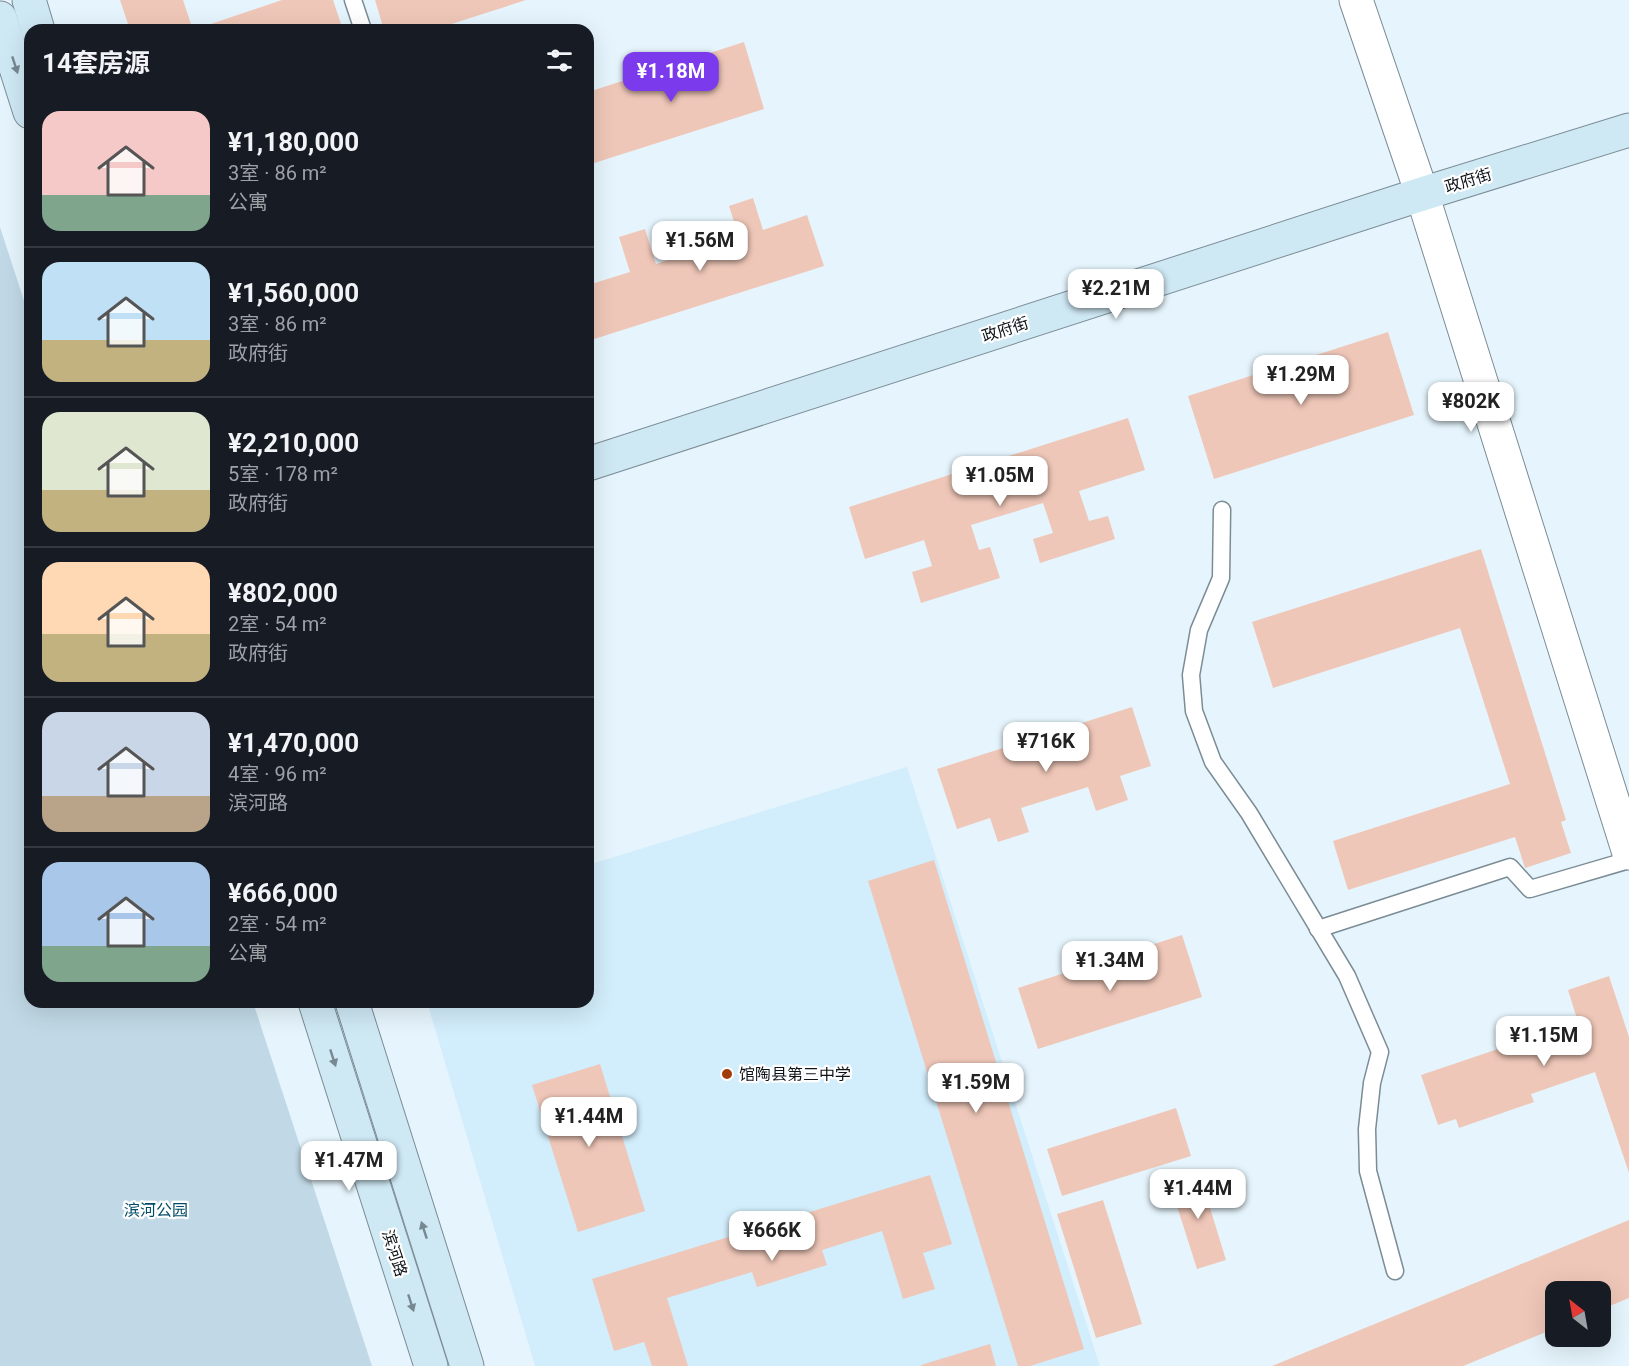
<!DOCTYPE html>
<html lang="zh">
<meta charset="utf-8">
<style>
:root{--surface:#171b24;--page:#20242c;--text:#f1f3f6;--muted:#9ea1a6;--line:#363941;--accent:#7c3aed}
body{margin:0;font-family:Roboto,"Noto Sans SC",sans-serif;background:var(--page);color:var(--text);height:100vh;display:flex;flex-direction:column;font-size:22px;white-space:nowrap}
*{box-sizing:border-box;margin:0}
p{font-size:20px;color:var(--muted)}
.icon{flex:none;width:33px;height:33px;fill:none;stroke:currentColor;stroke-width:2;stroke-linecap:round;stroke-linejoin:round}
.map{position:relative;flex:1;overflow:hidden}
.panel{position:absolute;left:24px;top:24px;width:570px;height:984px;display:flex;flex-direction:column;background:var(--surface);border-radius:18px;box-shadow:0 6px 24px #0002}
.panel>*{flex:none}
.needle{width:39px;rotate:329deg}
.buttons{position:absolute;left:1545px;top:1281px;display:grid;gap:12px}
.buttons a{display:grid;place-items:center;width:66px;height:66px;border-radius:12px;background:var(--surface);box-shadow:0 6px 24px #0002;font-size:30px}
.price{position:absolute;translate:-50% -51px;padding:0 14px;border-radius:12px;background:#fff;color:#222;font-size:20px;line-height:39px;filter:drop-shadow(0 2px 3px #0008)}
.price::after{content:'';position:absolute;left:50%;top:36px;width:18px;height:14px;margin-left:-9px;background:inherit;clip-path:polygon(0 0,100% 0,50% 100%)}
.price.on{background:var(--accent);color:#fff}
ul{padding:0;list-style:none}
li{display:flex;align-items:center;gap:18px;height:150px;padding:0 18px}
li+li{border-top:2px solid var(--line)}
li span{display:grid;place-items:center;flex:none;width:168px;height:120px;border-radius:18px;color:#555}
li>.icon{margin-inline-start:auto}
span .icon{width:72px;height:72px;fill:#fffc;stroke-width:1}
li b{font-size:26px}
h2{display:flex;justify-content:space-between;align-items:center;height:72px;padding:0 18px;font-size:26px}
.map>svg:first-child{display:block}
</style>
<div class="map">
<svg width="1629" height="1366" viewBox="0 0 1629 1366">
<rect width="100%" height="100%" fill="#e6f5fd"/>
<path fill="#d2edfb" d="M907 767 1100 1366H535L427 1002H588V865Z"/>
<path fill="#c1d9e6" d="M0 227 30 319V1002H253L372 1366H0Z"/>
<g fill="#efc7b8">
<path d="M120 0H183L193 30 282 0H333L343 30H130Z"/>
<path d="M375 0H526L433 30H384Z"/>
<path d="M744 42 764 109 588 165V92Z"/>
<path d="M753 198 763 230 807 215 824 266 588 341V285L630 272 619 237 645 229 656 264 739 237 729 206Z"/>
<path d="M1388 332 1414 415 1214 479 1188 396Z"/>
<path d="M1128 418 1145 470 1079 491 1089 521 1108 516 1115 539 1040 563 1033 539 1053 533 1043 503 971 525 979 550 990 547 1000 578 921 603 912 572 932 566 924 540 865 559 849 507Z"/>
<path d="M1481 549 1566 820 1561 822 1571 853 1525 868 1515 837 1348 890 1333 841 1510 784 1460 628 1273 688 1252 622Z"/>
<path d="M1132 707 1151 766 1120 776 1128 800 1096 811 1088 787 1021 808 1029 832 998 842 990 818 957 829 937 769Z"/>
<path d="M934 860 1084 1349 1030 1366H1018L868 881Z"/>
<path d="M1182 935 1202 997 1038 1049 1018 988Z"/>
<path d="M1609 976 1629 1037V1173L1595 1072 1531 1094 1534 1102 1459 1128 1456 1119 1438 1125 1421 1075 1578 1022 1568 990Z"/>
<path d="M600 1064 645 1211 578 1232 532 1085Z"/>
<path d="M1176 1108 1191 1156 1062 1196 1047 1149Z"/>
<path d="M1199 1172 1226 1260 1197 1269 1169 1181Z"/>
<path d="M930 1175 952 1244 923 1253 935 1289 903 1299 882 1231 822 1250 827 1265 757 1287 752 1272 667 1298 688 1366H652L644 1342 614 1351 592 1279Z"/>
<path d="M1103 1200 1142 1324 1096 1338 1057 1214Z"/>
<path d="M1629 1220V1298L1600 1310V1292H1556V1328L1463 1366H1272Z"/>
<path d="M990 1344 996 1366H921V1365Z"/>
</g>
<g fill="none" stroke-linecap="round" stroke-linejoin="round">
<defs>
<g id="lane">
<path d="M353 0 363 30"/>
<path d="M1222 510 1221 578 1199 630 1191 675 1194 711 1213 762 1249 813 1347 976 1380 1052 1372 1083 1367 1129 1368 1171 1395 1271"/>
<path d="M1318 929 1510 867 1530 889 1629 860"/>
</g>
<path id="street" d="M1356 0 1422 194 1629 853"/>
<g id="secondary">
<path d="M29 0 38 30"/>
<path d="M0 18 30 112"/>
<path d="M588 464 1422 194 1629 130"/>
<path d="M315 1002 431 1366"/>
<path d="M352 1002 467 1366"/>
</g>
</defs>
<use href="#lane" stroke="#7b8c95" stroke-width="19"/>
<use href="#street" stroke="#7b8c95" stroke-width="35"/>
<use href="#secondary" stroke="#7b8c95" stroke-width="35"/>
<use href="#lane" stroke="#fff" stroke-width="16"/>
<use href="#street" stroke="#fff" stroke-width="33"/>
<use href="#secondary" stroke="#cee8f4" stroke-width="33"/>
</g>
<defs><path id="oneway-solid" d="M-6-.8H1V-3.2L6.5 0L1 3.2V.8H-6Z" transform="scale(1.5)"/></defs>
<g fill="#778891">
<use href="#oneway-solid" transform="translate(15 65) rotate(72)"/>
<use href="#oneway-solid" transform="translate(333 1058) rotate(72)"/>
<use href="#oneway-solid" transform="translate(424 1230) rotate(-108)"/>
<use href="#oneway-solid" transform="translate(411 1303) rotate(72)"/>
</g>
<circle fill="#a13d0a" stroke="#fff" stroke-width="2" cx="727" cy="1074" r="6"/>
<g text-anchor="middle" stroke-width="4.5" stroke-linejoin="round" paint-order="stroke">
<g font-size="16" fill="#0d1317" stroke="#fff">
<text transform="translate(1468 180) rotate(-17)" y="6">政府街</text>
<text transform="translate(1005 329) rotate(-18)" y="6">政府街</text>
<text transform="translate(395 1253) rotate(72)" y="6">滨河路</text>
</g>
<g font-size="16" fill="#0d1317" stroke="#fff" text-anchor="start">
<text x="739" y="1080">馆陶县第三中学</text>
</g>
<g font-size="16" fill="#004c68" stroke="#fff">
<text x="156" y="1216">滨河公园</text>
</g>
</g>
</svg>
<div class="buttons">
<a><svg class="needle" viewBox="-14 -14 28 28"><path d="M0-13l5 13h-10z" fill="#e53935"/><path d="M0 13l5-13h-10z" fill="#9ea1a6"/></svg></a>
</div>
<b class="price on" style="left:671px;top:103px">¥1.18M</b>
<b class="price" style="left:700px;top:272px">¥1.56M</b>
<b class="price" style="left:1116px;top:320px">¥2.21M</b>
<b class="price" style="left:1301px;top:406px">¥1.29M</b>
<b class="price" style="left:1471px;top:433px">¥802K</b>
<b class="price" style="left:1000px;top:507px">¥1.05M</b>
<b class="price" style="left:1046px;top:773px">¥716K</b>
<b class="price" style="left:1110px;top:992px">¥1.34M</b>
<b class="price" style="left:1544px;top:1067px">¥1.15M</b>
<b class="price" style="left:976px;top:1114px">¥1.59M</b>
<b class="price" style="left:589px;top:1148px">¥1.44M</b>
<b class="price" style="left:349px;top:1192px">¥1.47M</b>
<b class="price" style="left:1198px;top:1220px">¥1.44M</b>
<b class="price" style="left:772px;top:1262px">¥666K</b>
<section class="panel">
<h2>14套房源<svg class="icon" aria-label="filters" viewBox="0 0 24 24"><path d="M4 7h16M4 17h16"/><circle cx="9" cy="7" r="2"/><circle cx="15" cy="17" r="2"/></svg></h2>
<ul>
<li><span style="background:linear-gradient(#f6c9c9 70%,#7fa58c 0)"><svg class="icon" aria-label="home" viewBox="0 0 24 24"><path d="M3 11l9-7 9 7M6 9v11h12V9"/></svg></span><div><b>¥1,180,000</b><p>3室 · 86 m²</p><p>公寓</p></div></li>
<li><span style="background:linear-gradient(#bfe0f5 65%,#c2b280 0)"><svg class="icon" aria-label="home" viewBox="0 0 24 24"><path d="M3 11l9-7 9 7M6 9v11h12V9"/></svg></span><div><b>¥1,560,000</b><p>3室 · 86 m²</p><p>政府街</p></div></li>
<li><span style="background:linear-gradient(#dfe7d0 65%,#c2b280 0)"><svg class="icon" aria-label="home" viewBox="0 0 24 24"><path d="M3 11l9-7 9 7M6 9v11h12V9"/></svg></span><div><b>¥2,210,000</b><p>5室 · 178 m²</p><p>政府街</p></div></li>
<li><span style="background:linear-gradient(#ffd9b3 60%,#c2b280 0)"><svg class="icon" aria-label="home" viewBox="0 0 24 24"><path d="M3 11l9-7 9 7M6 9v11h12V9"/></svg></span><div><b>¥802,000</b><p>2室 · 54 m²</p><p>政府街</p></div></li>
<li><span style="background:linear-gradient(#c9d6e8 70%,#b9a48a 0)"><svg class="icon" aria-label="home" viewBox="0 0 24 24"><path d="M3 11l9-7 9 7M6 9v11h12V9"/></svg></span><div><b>¥1,470,000</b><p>4室 · 96 m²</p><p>滨河路</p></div></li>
<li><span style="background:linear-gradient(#a9c7e8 70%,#7fa58c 0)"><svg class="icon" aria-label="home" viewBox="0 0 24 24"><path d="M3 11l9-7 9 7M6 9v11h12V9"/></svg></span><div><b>¥666,000</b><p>2室 · 54 m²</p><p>公寓</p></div></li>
</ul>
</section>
</div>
